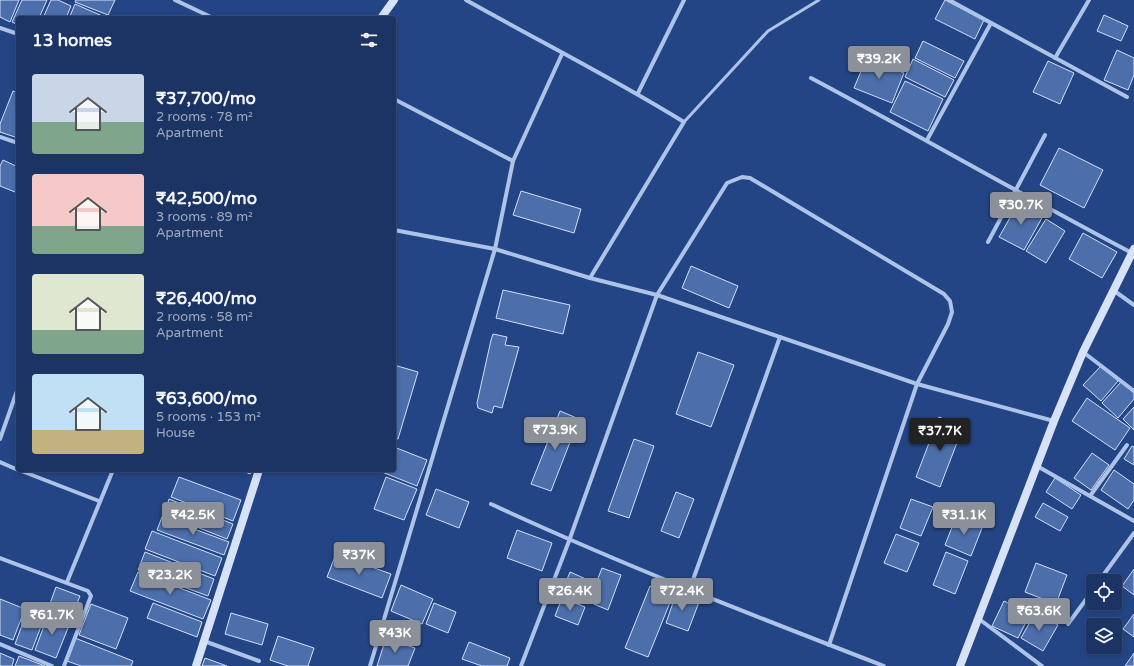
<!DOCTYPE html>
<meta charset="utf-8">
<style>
:root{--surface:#1b3464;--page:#283f6d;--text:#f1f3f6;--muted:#a0aabf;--line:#394f78;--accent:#8c9099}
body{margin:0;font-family:"Varela Round",sans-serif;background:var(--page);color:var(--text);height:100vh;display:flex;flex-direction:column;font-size:15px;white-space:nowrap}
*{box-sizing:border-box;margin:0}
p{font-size:13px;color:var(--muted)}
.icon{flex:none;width:22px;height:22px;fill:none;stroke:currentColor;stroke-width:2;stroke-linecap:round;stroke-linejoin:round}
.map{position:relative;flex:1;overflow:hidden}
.drawer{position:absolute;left:16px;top:16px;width:380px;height:456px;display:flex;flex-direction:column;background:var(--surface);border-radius:4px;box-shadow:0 2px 6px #0003,0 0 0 1px var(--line)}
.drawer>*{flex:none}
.buttons{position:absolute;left:1086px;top:574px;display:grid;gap:8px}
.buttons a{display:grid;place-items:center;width:36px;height:36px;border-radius:4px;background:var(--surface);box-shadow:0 2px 6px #0003,0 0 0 1px var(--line);font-size:20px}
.price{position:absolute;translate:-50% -34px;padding:0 9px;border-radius:4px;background:var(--accent);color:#fff;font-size:13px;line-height:26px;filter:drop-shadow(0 1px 2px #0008)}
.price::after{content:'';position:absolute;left:50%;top:24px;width:12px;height:9px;margin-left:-6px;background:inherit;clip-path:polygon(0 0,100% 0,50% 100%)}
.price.current{background:#222;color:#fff}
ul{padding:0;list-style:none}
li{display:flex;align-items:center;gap:12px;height:100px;padding:0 16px}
li span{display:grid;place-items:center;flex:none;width:112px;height:80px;border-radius:4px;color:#555}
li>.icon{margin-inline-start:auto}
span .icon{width:48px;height:48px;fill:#fffc;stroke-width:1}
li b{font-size:17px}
h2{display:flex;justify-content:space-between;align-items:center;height:48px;padding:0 16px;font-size:17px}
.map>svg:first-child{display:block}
</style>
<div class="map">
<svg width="1134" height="666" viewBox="0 0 1134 666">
<rect width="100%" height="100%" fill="#244585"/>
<g fill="#4c6fac" stroke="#d1dff6">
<path d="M0 0H19L10 22 0 17Z"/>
<path d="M22 0H47L39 18H18V25L12 22Z"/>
<path d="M51 0H58L71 6 66 18H43Z"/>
<path d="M76 0H115L108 15 75 2Z"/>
<path d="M945 0 984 20 975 39 935 19Z"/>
<path d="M75 4 107 18H74L70 16Z"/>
<path d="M1104 15 1128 26 1121 41 1097 31Z"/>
<path d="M923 41 964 61 955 78 915 58Z"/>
<path d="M1117 50 1134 58V75L1128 90 1104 80Z"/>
<path d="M867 57 904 73 892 103 854 88Z"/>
<path d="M913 59 954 80 945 97 905 77Z"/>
<path d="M1048 61 1074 73 1060 104 1033 92Z"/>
<path d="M905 81 943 99 928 131 890 112Z"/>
<path d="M13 91 18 93V138L0 132V124Z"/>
<path d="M1059 148 1103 170 1084 208 1040 185Z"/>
<path d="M3 160 18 167V186L15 192 0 186V166Z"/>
<path d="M521 191 581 209 574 233 513 215Z"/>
<path d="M1019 202 1043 216 1024 250 999 237Z"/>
<path d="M1046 219 1065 231 1046 263 1026 251Z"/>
<path d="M1083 233 1117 252 1102 278 1069 259Z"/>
<path d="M691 266 738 286 729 308 682 288Z"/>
<path d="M503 290 570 305 563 334 496 318Z"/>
<path d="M493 334 507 337 505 345 519 347 502 408 494 406 492 413 478 408 477 403 491 340Z"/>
<path d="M698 352 734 365 711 427 676 414Z"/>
<path d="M394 365 418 372 398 439 394 438Z"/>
<path d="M1101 366 1118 381 1101 401 1083 385Z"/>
<path d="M1121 382 1134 393V399L1118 418 1102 403Z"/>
<path d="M1087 398 1130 428 1115 450 1072 421Z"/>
<path d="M1134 407V430L1123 419Z"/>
<path d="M560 411 579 419 551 491 531 484Z"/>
<path d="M939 417 963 427 940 487 916 477Z"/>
<path d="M634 439 654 446 629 518 608 511Z"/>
<path d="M1132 446 1134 447V465L1124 459Z"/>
<path d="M394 447 427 460 417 486 377 470H394Z"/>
<path d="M1092 453 1109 465 1091 490 1074 478Z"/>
<path d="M241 470H252L250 474Z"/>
<path d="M1114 470 1134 484V500L1128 509 1101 490Z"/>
<path d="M179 477 241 500 233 521 171 497Z"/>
<path d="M386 477 417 489 404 520 374 509Z"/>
<path d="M1055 478 1081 495 1072 509 1046 492Z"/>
<path d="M436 489 469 502 459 528 426 515Z"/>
<path d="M676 492 694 499 679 538 661 531Z"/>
<path d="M169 499 233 524 227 539 164 514Z"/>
<path d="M911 499 933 507 921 536 900 528Z"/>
<path d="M1043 503 1068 517 1060 531 1035 517Z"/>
<path d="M162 517 229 542 224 555 157 530Z"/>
<path d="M956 517 982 528 971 556 945 545Z"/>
<path d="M517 530 552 543 542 571 507 558Z"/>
<path d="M152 531 222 558 215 576 145 549Z"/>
<path d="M896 534 919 543 907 572 884 563Z"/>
<path d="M145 552 214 579 208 596 138 570Z"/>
<path d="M946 552 968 561 955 594 933 585Z"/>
<path d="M336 554 391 574 382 598 327 577Z"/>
<path d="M1036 563 1067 575 1056 604 1025 592Z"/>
<path d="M602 568 621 575 608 610 589 602Z"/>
<path d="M1134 569V595L1122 586Z"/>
<path d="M138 572 211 600 203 619 130 591Z"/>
<path d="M570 572 595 583 586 603 562 592Z"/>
<path d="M401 585 433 599 422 624 391 611Z"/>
<path d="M650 586 673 595 648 657 625 648Z"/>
<path d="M56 587 80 596 71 618 48 609Z"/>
<path d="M676 594 699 602 688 631 666 623Z"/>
<path d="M562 598 585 607 578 625 555 616Z"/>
<path d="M0 599 25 609 13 640 0 635Z"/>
<path d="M1004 601 1030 614 1018 638 992 626Z"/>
<path d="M153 603 202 622 197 637 147 618Z"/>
<path d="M434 603 456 612 448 633 426 624Z"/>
<path d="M91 604 128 618 116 649 79 635Z"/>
<path d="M28 609 45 616 32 650 15 644Z"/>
<path d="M231 613 268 624 262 645 225 634Z"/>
<path d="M1035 613 1058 625 1043 651 1021 638Z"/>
<path d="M1134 614V637L1123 629Z"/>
<path d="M48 615 70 623 56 658 35 650Z"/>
<path d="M278 636 314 648 308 666H288L270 660Z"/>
<path d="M75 638 133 661 131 666H81L67 661Z"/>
<path d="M386 638 415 648 408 666H377Z"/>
<path d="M469 642 510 658 507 666H482L462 659Z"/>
<path d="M0 653 14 659 12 666H0Z"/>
<path d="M1134 653V666H1125Z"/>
<path d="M19 656 45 666H15Z"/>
<path d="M205 658 227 666H202Z"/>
</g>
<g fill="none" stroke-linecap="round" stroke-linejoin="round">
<path stroke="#adc3e8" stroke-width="3" d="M684 122 768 31 819 0"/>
<g stroke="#adc3e8" stroke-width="4">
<path d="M175 0 213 18"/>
<path d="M466 0C539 41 613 78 684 122L590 278"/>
<path d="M949 0 1127 97"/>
<path d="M0 28 18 34"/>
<path d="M1055 58 1089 0"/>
<path d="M811 78C918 135 1024 196 1132 253"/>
<path d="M638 93 684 0"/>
<path d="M394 99 513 161"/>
<path d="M0 137 18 143"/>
<path d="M927 140 991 23"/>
<path d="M394 230 495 249 590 278 657 295 917 384 1054 421"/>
<path d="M988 242 1045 135"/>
<path d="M1113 290 1134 305"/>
<path d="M1083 352 1134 391"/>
<path d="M0 439 18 388"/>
<path d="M0 462 18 470"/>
<path d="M1037 466 1134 521"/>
<path d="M19 470 99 501"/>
<path d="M1090 496 1127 445"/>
<path d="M491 504C620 564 752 615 884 666"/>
<path d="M0 558 88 591 91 596 64 666"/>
<path d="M1099 581 1134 533"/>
<path d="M67 582 113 470"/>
<path d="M689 591 780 337"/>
<path d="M979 619 1042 666"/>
<path d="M1068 624 1093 590"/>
<path d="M204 641 259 661"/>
<path d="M0 644 52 666"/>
<path d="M370 666 495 249 513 161 562 54"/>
<path d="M521 666 569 541 657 295 727 183 742 177 750 178 944 294 950 301 952 312 948 324 917 384 829 645"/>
</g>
<g stroke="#d7e2f7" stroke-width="8">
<path d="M381 18 394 0"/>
<path d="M196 666 259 470"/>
<path d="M960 666 1054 421 1083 352 1134 249"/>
</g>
</g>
</svg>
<div class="buttons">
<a><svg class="icon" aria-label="locate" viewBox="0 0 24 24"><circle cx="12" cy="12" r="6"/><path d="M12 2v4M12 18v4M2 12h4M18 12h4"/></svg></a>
<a><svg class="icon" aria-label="layers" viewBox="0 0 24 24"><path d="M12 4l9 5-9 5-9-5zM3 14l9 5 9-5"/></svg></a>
</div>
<b class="price" style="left:879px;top:80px">₹39.2K</b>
<b class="price" style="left:1021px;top:226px">₹30.7K</b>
<b class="price" style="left:555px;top:451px">₹73.9K</b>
<b class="price current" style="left:940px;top:452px">₹37.7K</b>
<b class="price" style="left:193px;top:536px">₹42.5K</b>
<b class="price" style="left:964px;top:536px">₹31.1K</b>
<b class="price" style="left:359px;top:576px">₹37K</b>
<b class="price" style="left:170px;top:596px">₹23.2K</b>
<b class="price" style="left:570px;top:612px">₹26.4K</b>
<b class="price" style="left:682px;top:612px">₹72.4K</b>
<b class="price" style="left:1039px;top:632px">₹63.6K</b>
<b class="price" style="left:52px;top:636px">₹61.7K</b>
<b class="price" style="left:395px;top:654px">₹43K</b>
<section class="drawer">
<h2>13 homes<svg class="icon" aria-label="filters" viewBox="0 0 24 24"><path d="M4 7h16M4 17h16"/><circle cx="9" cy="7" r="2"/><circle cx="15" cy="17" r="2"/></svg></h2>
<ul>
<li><span style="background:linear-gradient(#c9d6e8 60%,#7fa58c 0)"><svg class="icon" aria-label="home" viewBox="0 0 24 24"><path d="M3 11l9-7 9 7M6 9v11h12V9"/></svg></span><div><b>₹37,700/mo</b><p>2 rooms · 78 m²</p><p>Apartment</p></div></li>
<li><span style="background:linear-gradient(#f6c9c9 65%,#7fa58c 0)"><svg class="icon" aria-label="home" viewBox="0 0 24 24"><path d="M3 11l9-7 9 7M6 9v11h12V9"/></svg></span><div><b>₹42,500/mo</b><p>3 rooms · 89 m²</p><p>Apartment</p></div></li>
<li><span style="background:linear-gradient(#dfe7d0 70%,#7fa58c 0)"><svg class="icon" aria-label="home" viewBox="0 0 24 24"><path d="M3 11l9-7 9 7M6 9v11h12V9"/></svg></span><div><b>₹26,400/mo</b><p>2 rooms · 58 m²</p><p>Apartment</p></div></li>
<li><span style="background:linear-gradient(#bfe0f5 70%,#c2b280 0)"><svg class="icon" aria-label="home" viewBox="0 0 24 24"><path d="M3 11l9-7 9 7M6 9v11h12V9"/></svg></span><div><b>₹63,600/mo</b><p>5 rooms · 153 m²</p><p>House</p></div></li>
</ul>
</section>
</div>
